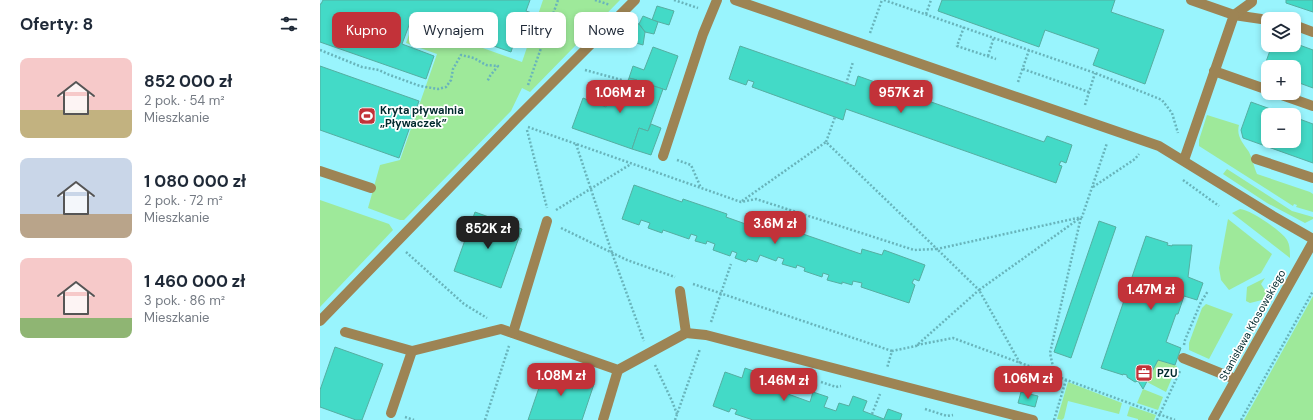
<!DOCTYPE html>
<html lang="pl">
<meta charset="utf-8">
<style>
:root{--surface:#fff;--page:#f2f2f3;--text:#1f2937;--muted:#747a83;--accent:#c23239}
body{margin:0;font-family:"DM Sans",sans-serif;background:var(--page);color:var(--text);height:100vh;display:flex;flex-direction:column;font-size:15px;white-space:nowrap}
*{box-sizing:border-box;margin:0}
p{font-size:13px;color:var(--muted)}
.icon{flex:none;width:22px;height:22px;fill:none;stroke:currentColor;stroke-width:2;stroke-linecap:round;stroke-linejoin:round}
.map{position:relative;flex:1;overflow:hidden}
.panel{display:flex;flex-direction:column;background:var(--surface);width:320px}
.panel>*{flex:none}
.guide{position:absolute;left:12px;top:12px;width:380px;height:36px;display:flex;gap:8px}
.controls{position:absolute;left:941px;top:12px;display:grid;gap:8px}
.controls a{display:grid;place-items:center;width:40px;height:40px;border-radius:8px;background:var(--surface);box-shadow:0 2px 6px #0003;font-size:20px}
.price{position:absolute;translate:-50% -34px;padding:0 9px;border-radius:8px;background:var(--accent);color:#fff;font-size:13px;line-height:26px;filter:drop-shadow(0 1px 2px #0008)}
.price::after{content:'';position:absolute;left:50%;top:24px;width:12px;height:9px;margin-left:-6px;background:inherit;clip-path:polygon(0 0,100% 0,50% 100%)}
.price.current{background:#222;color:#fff}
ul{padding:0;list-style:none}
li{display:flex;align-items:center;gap:12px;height:100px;padding:0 20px}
li span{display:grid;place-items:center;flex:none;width:112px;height:80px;border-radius:8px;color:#555}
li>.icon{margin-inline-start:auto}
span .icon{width:48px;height:48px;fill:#fffc;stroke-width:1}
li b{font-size:17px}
h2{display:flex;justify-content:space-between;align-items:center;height:48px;padding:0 20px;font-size:17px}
.chip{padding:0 14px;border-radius:8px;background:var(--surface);box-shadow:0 2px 6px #0003;font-size:14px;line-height:36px}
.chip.current{background:var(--accent);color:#fff}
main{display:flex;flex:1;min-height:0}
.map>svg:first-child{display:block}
</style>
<main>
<section class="panel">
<h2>Oferty: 8<svg class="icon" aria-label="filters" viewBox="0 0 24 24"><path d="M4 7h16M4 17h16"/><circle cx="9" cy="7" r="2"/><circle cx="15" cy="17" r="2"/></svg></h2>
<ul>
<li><span style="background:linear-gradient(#f6c9c9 65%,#c2b280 0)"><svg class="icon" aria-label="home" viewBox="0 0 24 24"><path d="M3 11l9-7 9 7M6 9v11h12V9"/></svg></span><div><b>852 000 zł</b><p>2 pok. · 54 m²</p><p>Mieszkanie</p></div></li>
<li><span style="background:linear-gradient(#c9d6e8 70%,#b9a48a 0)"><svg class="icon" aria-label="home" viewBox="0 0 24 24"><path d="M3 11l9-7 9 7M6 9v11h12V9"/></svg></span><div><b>1 080 000 zł</b><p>2 pok. · 72 m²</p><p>Mieszkanie</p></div></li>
<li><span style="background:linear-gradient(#f6c9c9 75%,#8fb573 0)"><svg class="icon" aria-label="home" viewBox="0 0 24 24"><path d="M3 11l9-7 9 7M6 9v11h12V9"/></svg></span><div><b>1 460 000 zł</b><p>3 pok. · 86 m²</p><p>Mieszkanie</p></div></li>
</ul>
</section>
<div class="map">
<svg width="993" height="420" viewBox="0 0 993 420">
<rect width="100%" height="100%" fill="#99f4fd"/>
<g fill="#9ee99a">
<path d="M223 0H300L210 92 202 88 191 111 84 220H80L48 208 60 165 80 160 117 54 86 43 93 23 202 62Z"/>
<path d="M887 115 919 125C916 136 923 143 929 152 932 158 934 167 937 174L990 192 993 194V212L976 207 977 205 974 204 973 206 879 146V140Z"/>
<path d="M907 169 972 211 993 217V219L985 223 947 203 903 174Z"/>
<path d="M0 200 69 224 73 230 0 307Z"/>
<path d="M920 209C929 209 962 231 967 240 970 245 970 252 970 258L912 213Z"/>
<path d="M908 219 952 254 941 273 909 290 901 280 899 268Z"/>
<path d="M945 278 941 284 950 298 930 303 926 301 927 287Z"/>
<path d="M993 296V420H924Z"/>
<path d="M886 304 913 314 889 359 869 350V343L882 308Z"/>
<path d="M838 360 857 366 846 392 827 382Z"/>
<path d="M748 382 802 403 799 414 748 401 744 418 742 420 737 419Z"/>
<path d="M823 389 843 397 838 410 817 403Z"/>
<path d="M810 406 836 415 834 420H818V419L807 416Z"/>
</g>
<g fill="#43dac7" stroke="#55aea1">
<path d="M3 0H210L206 11 215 14 206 39 196 36 191 52 107 23 108 18 101 16 99 23 91 20 82 44 114 56 106 79 0 42V4H1Z"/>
<path d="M622 0H795L791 12 844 30 825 84 773 65 779 49 725 30 719 47 618 11Z"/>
<path d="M966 0H993V12L966 3Z"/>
<path d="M337 6 354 11 349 25 332 20Z"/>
<path d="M323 16 338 22 334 34 325 32 319 24Z"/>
<path d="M307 20 319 24 325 32 323 45 292 36Z"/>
<path d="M974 43 993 50V88L974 81V67H948V72L943 70 952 45H974Z"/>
<path d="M420 46 535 86 538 76 724 142 727 136 752 145 746 163 741 161 739 165 742 166 736 183 526 109 523 120 432 87 434 82 428 80 426 85 409 79Z"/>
<path d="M333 47 358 56 346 90 321 82 319 88 315 86 317 80 309 78 313 66 324 70Z"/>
<path d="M0 66 99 101 79 158 0 130Z"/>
<path d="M309 78 317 80 315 86 319 88 321 82 343 89 328 131 319 128 312 149 252 128 263 98 286 107 294 84 305 88Z"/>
<path d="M931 102 967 115H948V141H974V117L993 124V163L923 138 921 130Z"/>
<path d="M331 124 341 128 331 155 312 149 319 128 328 131Z"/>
<path d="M314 185 362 202 363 199 407 214 406 217 448 232 451 223 541 254 542 249 562 255 564 250 605 265 599 281 594 279 592 283 595 285 589 303 541 287 542 283 533 281 532 285 522 282V284L507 280 509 275 503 273 502 277 484 271 485 268 477 265 476 268 462 264 464 259 458 257 456 261 440 255 437 262 428 259 426 262 415 258 417 253 412 251 410 256 393 250 395 244 387 241 386 244 375 241 377 236 371 234 369 239 343 230 342 233 328 228 330 223 321 220 319 225 302 219Z"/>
<path d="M155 212 202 229 181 288 134 271Z"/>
<path d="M779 221 796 227 751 358 734 352Z"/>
<path d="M826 236 848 243 847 245 852 246V245H872L868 277 883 283 877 300 864 296 858 314H856L846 342 861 348 855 365 838 360 823 389 818 381 815 382 807 377V375L803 374V375L781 368Z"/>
<path d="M15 347 63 364 42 420H36L0 407V390Z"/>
<path d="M226 367 274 384 262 420H208Z"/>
<path d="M425 368 439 373 436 383 454 389 458 379 472 384 468 394 490 402 493 392 508 397 504 407 516 411 519 403 529 406 533 396 547 401 543 411 564 419 568 409 582 414 580 420H433L415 414 417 410 411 408 409 412 393 406 405 372 422 378Z"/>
<path d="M701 392 718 396 715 407 698 403Z"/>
</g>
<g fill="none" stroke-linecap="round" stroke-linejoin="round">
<g stroke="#68b4bb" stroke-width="2.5" stroke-dasharray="2 2" stroke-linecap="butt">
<path d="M275 0 290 5"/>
<path d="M354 0 378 8"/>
<path d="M564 0 775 73 842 100 852 113 858 133"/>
<path d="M606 14 611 0"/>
<path d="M644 27 637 46 676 59"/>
<path d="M550 33 562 0"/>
<path d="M0 50 42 67 59 70 67 74 100 86 118 89 126 87 131 80 133 69 141 55 154 58 166 65 178 66 170 76 167 82"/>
<path d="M668 56 674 37"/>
<path d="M703 69 769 92"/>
<path d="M265 70 302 80"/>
<path d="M698 82 709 50"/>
<path d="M526 84 533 62"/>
<path d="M208 85 238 0"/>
<path d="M765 105 775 73"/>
<path d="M208 127 421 202 436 199 594 250 617 249 659 290 596 346 572 351 567 368"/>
<path d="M207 130 227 208"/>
<path d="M506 142 515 117"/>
<path d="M256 144 292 253 324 341"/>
<path d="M357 160 371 165 381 188"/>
<path d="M863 180 899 206"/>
<path d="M773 187 815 159 819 154"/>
<path d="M422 201 506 142 617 249 762 217 787 143"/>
<path d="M236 210 311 164"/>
<path d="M241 228 307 260 355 277"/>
<path d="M86 252 144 304 167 318"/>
<path d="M373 284 572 351"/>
<path d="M391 322 411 264"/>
<path d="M597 345 633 338 855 420"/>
<path d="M864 345 865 340 881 302 888 291"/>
<path d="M700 363 659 290 760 218"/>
<path d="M335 365 352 401 357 414"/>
<path d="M735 376 730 353 761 217"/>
<path d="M501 382 516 387 521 386"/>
<path d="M605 409 627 416 633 415"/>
<path d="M552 414 560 394"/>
<path d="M85 417 94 420"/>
<path d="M165 420 189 346"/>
<path d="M355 420 380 349"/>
<path d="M734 420 746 380"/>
<path d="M837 420 860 371"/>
<path d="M921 420 993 291"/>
</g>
<g stroke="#9d8454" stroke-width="10">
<path d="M415 0 839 146 953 216 993 239"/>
<path d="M914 15 948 20"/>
<path d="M914 15 932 2V0"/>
<path d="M974 25 993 32"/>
<path d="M894 71 948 90"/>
<path d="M956 93 993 106"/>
<path d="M343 156 383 34 397 0"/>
<path d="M936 159 993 178"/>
<path d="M864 160 914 15 871 0"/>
<path d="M0 171 51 188"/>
<path d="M360 291 366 333"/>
<path d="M0 321 197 118 315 0"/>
<path d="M25 332 92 351 181 329 298 370 366 333 386 335 713 420"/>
<path d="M193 333 227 221"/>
<path d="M863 358 915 379"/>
<path d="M71 413 92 351"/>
<path d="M283 420 298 370"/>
<path d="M893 420 993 242"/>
</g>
</g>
<defs>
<symbol id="stadium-square" viewBox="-11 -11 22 22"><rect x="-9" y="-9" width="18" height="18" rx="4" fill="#c23239" stroke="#fff"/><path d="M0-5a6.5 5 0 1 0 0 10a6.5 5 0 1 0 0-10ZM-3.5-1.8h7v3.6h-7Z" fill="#fff"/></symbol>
<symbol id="office-square" viewBox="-11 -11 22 22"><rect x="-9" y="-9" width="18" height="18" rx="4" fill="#c23239" stroke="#fff"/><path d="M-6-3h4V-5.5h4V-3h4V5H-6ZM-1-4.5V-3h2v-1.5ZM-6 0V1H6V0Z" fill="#fff"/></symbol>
</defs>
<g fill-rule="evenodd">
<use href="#stadium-square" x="37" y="106" width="20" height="20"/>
<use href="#office-square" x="814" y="363" width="20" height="20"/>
</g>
<g text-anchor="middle" stroke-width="3.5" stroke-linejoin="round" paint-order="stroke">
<g font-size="11" font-weight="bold" fill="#00292d" stroke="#fff" text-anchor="start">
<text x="60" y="114">Kryta pływalnia<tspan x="60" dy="13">„Pływaczek”</tspan></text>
<text x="837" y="377">PZU</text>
</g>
<g font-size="11" fill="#00292d" stroke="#fff">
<text transform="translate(932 325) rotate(-61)" y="4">Stanisława Kłosowskiego</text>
</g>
</g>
</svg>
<div class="controls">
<a><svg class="icon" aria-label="layers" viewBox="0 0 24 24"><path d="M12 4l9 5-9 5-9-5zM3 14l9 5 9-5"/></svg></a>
<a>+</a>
<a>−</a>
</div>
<b class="price" style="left:300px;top:114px">1.06M zł</b>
<b class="price" style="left:581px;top:114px">957K zł</b>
<b class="price" style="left:455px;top:245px">3.6M zł</b>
<b class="price current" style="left:168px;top:250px">852K zł</b>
<b class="price" style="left:831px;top:311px">1.47M zł</b>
<b class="price" style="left:241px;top:397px">1.08M zł</b>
<b class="price" style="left:708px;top:400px">1.06M zł</b>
<b class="price" style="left:464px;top:402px">1.46M zł</b>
<div class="guide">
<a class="chip current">Kupno</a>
<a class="chip">Wynajem</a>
<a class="chip">Filtry</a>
<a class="chip">Nowe</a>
</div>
</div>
</main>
